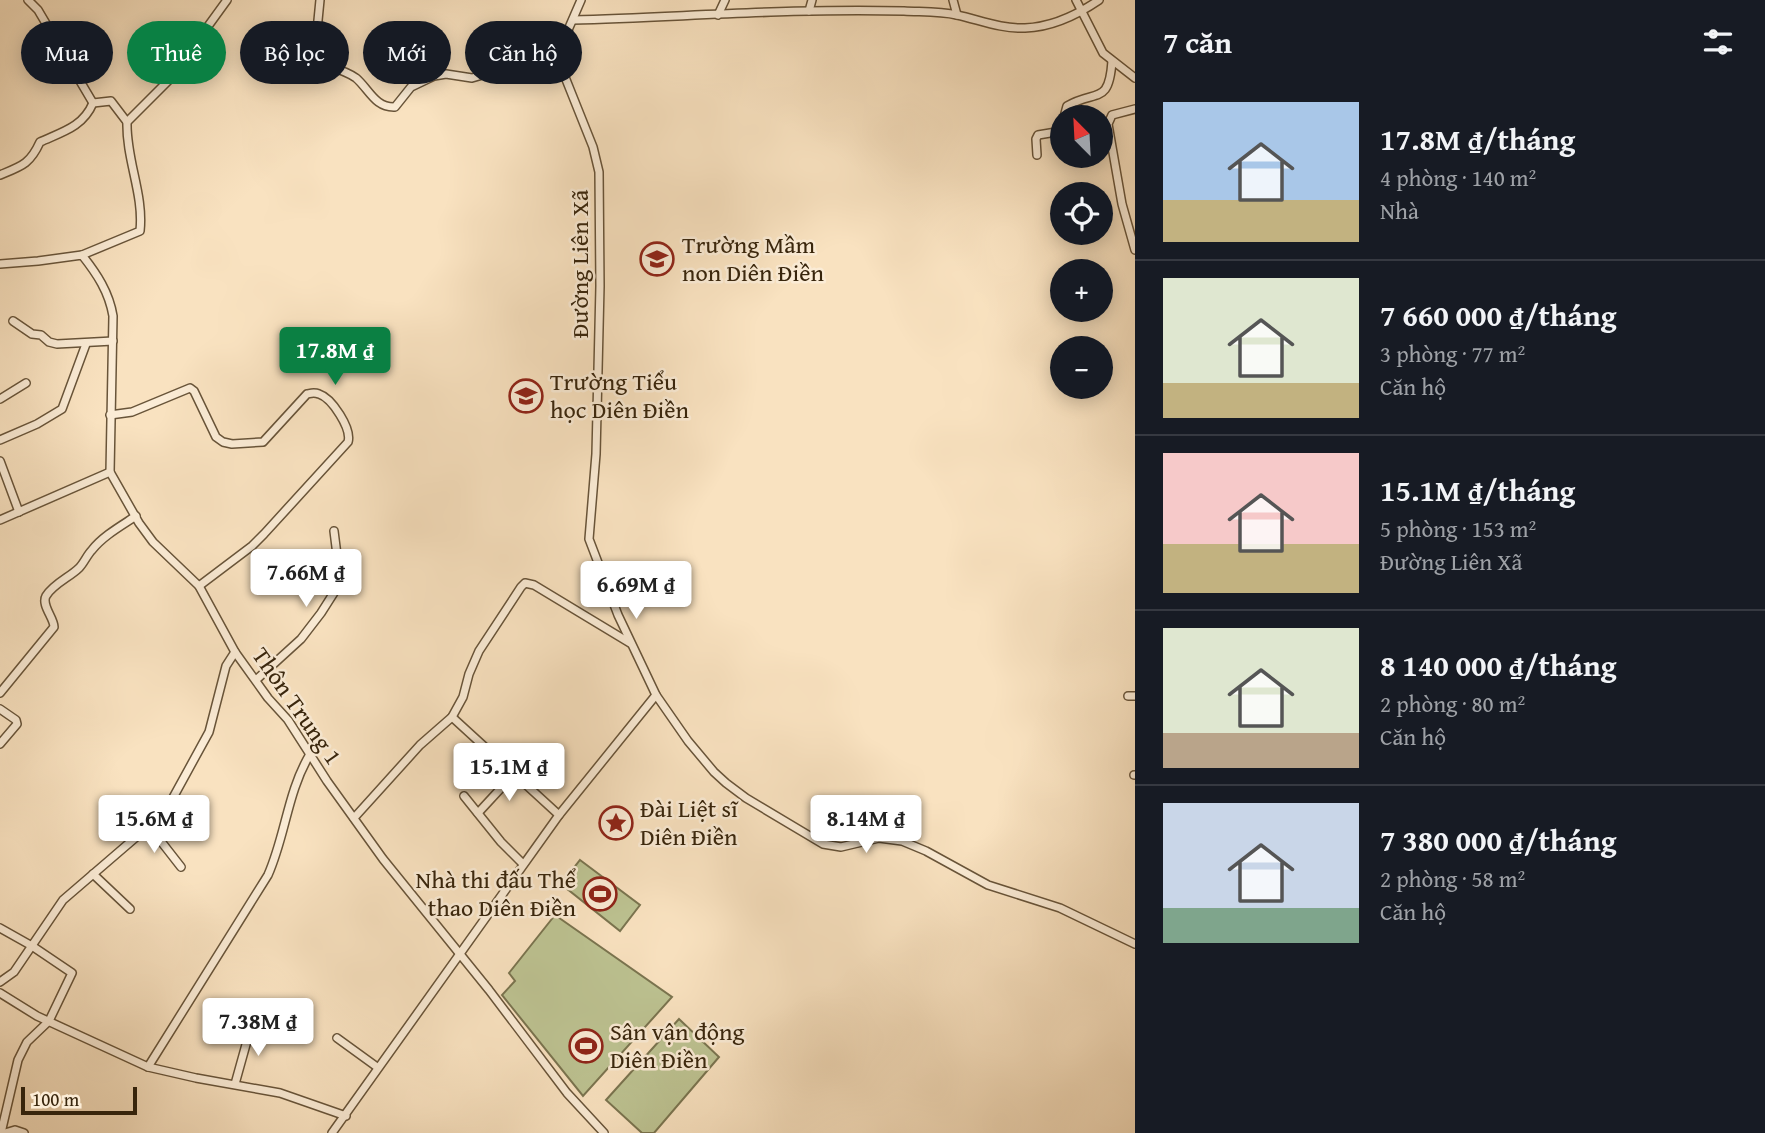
<!DOCTYPE html>
<html lang="vi">
<meta charset="utf-8">
<style>
:root{--surface:#171b24;--page:#20242c;--text:#f1f3f6;--muted:#9ea1a6;--line:#363941;--accent:#0b8043}
body{margin:0;font-family:"Gentium Book Plus",serif;background:var(--page);color:var(--text);height:100vh;display:flex;flex-direction:column;font-size:26px;white-space:nowrap}
*{box-sizing:border-box;margin:0}
p{font-size:23px;color:var(--muted)}
.icon{flex:none;width:38px;height:38px;fill:none;stroke:currentColor;stroke-width:2;stroke-linecap:round;stroke-linejoin:round}
.map{position:relative;flex:1;overflow:hidden}
.drawer{display:flex;flex-direction:column;background:var(--surface);width:630px}
.drawer>*{flex:none}
.hud{position:absolute;left:21px;top:21px;width:665px;height:63px;display:flex;gap:14px}
.needle{width:46px;rotate:336deg}
.tools{position:absolute;left:1050px;top:105px;display:grid;gap:14px}
.tools a{display:grid;place-items:center;width:63px;height:63px;border-radius:50%;background:var(--surface);box-shadow:0 4px 18px #0003;font-size:35px}
.scale{position:absolute;left:21px;bottom:18px;width:116px;box-sizing:border-box;padding-left:7px;border:4px solid #38250c;border-top:0;font-size:19px;line-height:24px;white-space:nowrap;color:#38250c;-webkit-text-stroke:5px #fbecd6;paint-order:stroke}
.price{position:absolute;translate:-50% -60px;padding:0 16px;border-radius:7px;background:#fff;color:#222;font-size:23px;line-height:46px;filter:drop-shadow(0 2px 4px #0008)}
.price::after{content:'';position:absolute;left:50%;top:42px;width:21px;height:16px;margin-left:-10px;background:inherit;clip-path:polygon(0 0,100% 0,50% 100%)}
.price.on{background:var(--accent);color:#fff}
ul{padding:0;list-style:none}
li{display:flex;align-items:center;gap:21px;height:175px;padding:0 28px}
li+li{border-top:2px solid var(--line)}
li span{display:grid;place-items:center;flex:none;width:196px;height:140px;border-radius:0px;color:#555}
li>.icon{margin-inline-start:auto}
span .icon{width:84px;height:84px;fill:#fffc;stroke-width:1}
li b{font-size:30px}
h2{display:flex;justify-content:space-between;align-items:center;height:84px;padding:0 28px;font-size:30px}
.pill{padding:0 24px;border-radius:32px;background:var(--surface);box-shadow:0 4px 18px #0003;font-size:24px;line-height:63px}
.pill.on{background:var(--accent);color:#fff}
main{display:flex;flex:1;min-height:0}
.map>svg:first-child{display:block}
</style>
<main>
<div class="map">
<svg width="1135" height="1133" viewBox="0 0 1135 1133">
<rect width="100%" height="100%" fill="#f9e2c0"/>
<filter id="stains"><feTurbulence type="fractalNoise" baseFrequency=".00286" numOctaves="4"/><feColorMatrix values="0 0 0 0 .2 0 0 0 0 .09 0 0 0 0 .02 0 0 0 .5 -.17"/></filter>
<radialGradient id="worn" r=".72"><stop offset=".6" stop-color="#630" stop-opacity="0"/><stop offset="1" stop-color="#630" stop-opacity=".3"/></radialGradient>
<g fill="#bdc392" stroke="#7a744f" stroke-width="2">
<path d="M580 860 640 905 620 931 561 884Z"/>
<path d="M555 915 672 997 583 1096 502 995 515 981 509 973Z"/>
<path d="M679 1019 719 1057 654 1133H642L606 1100Z"/>
</g>
<g fill="none" stroke-linecap="round" stroke-linejoin="round">
<defs>
<g id="street">
<path d="M28 0 38 10 93 103 111 101 127 122"/>
<path d="M320 0 314 61C327 66 345 70 356 78 369 89 375 108 395 107L411 87 434 76 446 74 472 78 558 53"/>
<path d="M953 0 957 15"/>
<path d="M1076 0 1103 53 1135 78"/>
<path d="M809 11 812 0"/>
<path d="M718 15 725 0"/>
<path d="M573 20C683 17 794 8 904 11 922 12 939 11 957 15 980 20 1001 29 1025 28 1051 27 1077 15 1099 0"/>
<path d="M1135 109 1112 115 1108 124 1122 204 1135 250"/>
<path d="M1064 117 1067 106C1096 89 1109 106 1112 61"/>
<path d="M1037 155 1036 139 1038 135 1062 131"/>
<path d="M0 175C22 166 30 164 40 142 62 132 83 127 93 103"/>
<path d="M82 255 140 231C144 194 126 160 127 122L169 80 227 0"/>
<path d="M0 264 38 261 82 255C97 274 109 292 113 316L110 472 139 523 153 542 199 586 235 652 268 698 288 720 327 781 383 859 489 990 567 1093 604 1133"/>
<path d="M13 321 32 334 41 335 49 342 57 344 113 341"/>
<path d="M0 399 26 383"/>
<path d="M110 415 132 412 190 388 194 391 216 437 223 442 232 444 263 442 307 394C312 393 314 392 319 394 332 398 352 429 348 442L264 534 252 546 199 586"/>
<path d="M0 440 37 424 62 409 86 344"/>
<path d="M0 461 19 512"/>
<path d="M0 520 110 472"/>
<path d="M256 680 301 639 321 613 342 580 343 573 337 555 334 531"/>
<path d="M0 693 54 627C54 618 41 605 46 596 53 584 70 577 79 568 84 563 87 555 92 550 103 536 121 526 136 516"/>
<path d="M656 695 688 741 714 772 726 783 746 798 823 844 841 847 879 838 902 841 926 851 988 885 1060 908 1135 944"/>
<path d="M1128 696H1135"/>
<path d="M0 709 16 720 17 724 0 744"/>
<path d="M452 717 559 815"/>
<path d="M1134 775H1135"/>
<path d="M464 796 501 842 523 864"/>
<path d="M478 813 514 774"/>
<path d="M354 818 420 745 452 717 463 697 469 674 479 651 521 587 525 583 534 585 630 643"/>
<path d="M149 826 181 867"/>
<path d="M93 874 130 909"/>
<path d="M0 928 32 946 72 973 49 1021 27 1042 18 1060 1 1133"/>
<path d="M0 982 14 972 63 900 149 826 169 805 209 732 226 666 235 652"/>
<path d="M0 993 37 1016 148 1067 196 1078 280 1093 346 1116"/>
<path d="M337 1038 377 1067"/>
<path d="M148 1067 268 875C286 834 287 793 310 754"/>
<path d="M235 1084 252 1023"/>
<path d="M5 1133 15 1130 24 1133"/>
<path d="M332 1133 559 815 656 695 618 615 589 539 596 454 600 286 599 172 593 147 563 72 558 53 581 0"/>
</g>
</defs>
<use href="#street" stroke="#685439" stroke-width="10"/>
<use href="#street" stroke="#fbecd6" stroke-width="7"/>
</g>
<defs>
<symbol id="school-ring" viewBox="-11 -11 22 22"><circle r="9.5" fill="#fbecd6" stroke="#8f2418" stroke-width="1.5"/><path d="M0-5L7-2L0 1L-7-2ZM-4 1L0 2.5L4 1V4Q0 6-4 4Z" fill="#8f2418"/></symbol>
<symbol id="sight-ring" viewBox="-11 -11 22 22"><circle r="9.5" fill="#fbecd6" stroke="#8f2418" stroke-width="1.5"/><path d="M0-6L1.8-2.2L6-1.7L2.9 1.2L3.7 5.4L0 3.3L-3.7 5.4L-2.9 1.2L-6-1.7L-1.8-2.2Z" fill="#8f2418"/></symbol>
<symbol id="stadium-ring" viewBox="-11 -11 22 22"><circle r="9.5" fill="#fbecd6" stroke="#8f2418" stroke-width="1.5"/><path d="M0-5a6.5 5 0 1 0 0 10a6.5 5 0 1 0 0-10ZM-3.5-1.8h7v3.6h-7Z" fill="#8f2418"/></symbol>
</defs>
<g fill-rule="evenodd">
<use href="#school-ring" x="638" y="240" width="38" height="38"/>
<use href="#school-ring" x="507" y="377" width="38" height="38"/>
<use href="#sight-ring" x="597" y="804" width="38" height="38"/>
<use href="#stadium-ring" x="581" y="875" width="38" height="38"/>
<use href="#stadium-ring" x="567" y="1027" width="38" height="38"/>
</g>
<g text-anchor="middle" stroke-width="5" stroke-linejoin="round" paint-order="stroke">
<g font-size="24" fill="#38250c" stroke="#fbecd6" text-anchor="start">
<text x="682" y="253">Trường Mầm<tspan x="682" dy="28">non Diên Điền</tspan></text>
<text x="550" y="390">Trường Tiểu<tspan x="550" dy="28">học Diên Điền</tspan></text>
<text x="640" y="817">Đài Liệt sĩ<tspan x="640" dy="28">Diên Điền</tspan></text>
<text x="576" y="888" text-anchor="end">Nhà thi đấu Thể<tspan x="576" dy="28">thao Diên Điền</tspan></text>
<text x="610" y="1040">Sân vận động<tspan x="610" dy="28">Diên Điền</tspan></text>
</g>
<g font-size="24" fill="#38250c" stroke="#fbecd6">
<text transform="translate(580 264) rotate(-90)" y="8">Đường Liên Xã</text>
<text transform="translate(297 706) rotate(55)" y="8">Thôn Trung 1</text>
</g>
</g>
<rect width="100%" height="100%" filter="url(#stains)"/>
<rect width="100%" height="100%" fill="url(#worn)"/>
</svg>
<div class="tools">
<a><svg class="needle" viewBox="-14 -14 28 28"><path d="M0-13l5 13h-10z" fill="#e53935"/><path d="M0 13l5-13h-10z" fill="#9ea1a6"/></svg></a>
<a><svg class="icon" aria-label="locate" viewBox="0 0 24 24"><circle cx="12" cy="12" r="6"/><path d="M12 2v4M12 18v4M2 12h4M18 12h4"/></svg></a>
<a>+</a>
<a>−</a>
</div>
<div class="scale">100 m</div>
<b class="price on" style="left:335px;top:387px">17.8M ₫</b>
<b class="price" style="left:306px;top:609px">7.66M ₫</b>
<b class="price" style="left:636px;top:621px">6.69M ₫</b>
<b class="price" style="left:509px;top:803px">15.1M ₫</b>
<b class="price" style="left:154px;top:855px">15.6M ₫</b>
<b class="price" style="left:866px;top:855px">8.14M ₫</b>
<b class="price" style="left:258px;top:1058px">7.38M ₫</b>
<div class="hud">
<a class="pill">Mua</a>
<a class="pill on">Thuê</a>
<a class="pill">Bộ lọc</a>
<a class="pill">Mới</a>
<a class="pill">Căn hộ</a>
</div>
</div>
<section class="drawer">
<h2>7 căn<svg class="icon" aria-label="filters" viewBox="0 0 24 24"><path d="M4 7h16M4 17h16"/><circle cx="9" cy="7" r="2"/><circle cx="15" cy="17" r="2"/></svg></h2>
<ul>
<li><span style="background:linear-gradient(#a9c7e8 70%,#c2b280 0)"><svg class="icon" aria-label="home" viewBox="0 0 24 24"><path d="M3 11l9-7 9 7M6 9v11h12V9"/></svg></span><div><b>17.8M ₫/tháng</b><p>4 phòng · 140 m²</p><p>Nhà</p></div></li>
<li><span style="background:linear-gradient(#dfe7d0 75%,#c2b280 0)"><svg class="icon" aria-label="home" viewBox="0 0 24 24"><path d="M3 11l9-7 9 7M6 9v11h12V9"/></svg></span><div><b>7 660 000 ₫/tháng</b><p>3 phòng · 77 m²</p><p>Căn hộ</p></div></li>
<li><span style="background:linear-gradient(#f6c9c9 65%,#c2b280 0)"><svg class="icon" aria-label="home" viewBox="0 0 24 24"><path d="M3 11l9-7 9 7M6 9v11h12V9"/></svg></span><div><b>15.1M ₫/tháng</b><p>5 phòng · 153 m²</p><p>Đường Liên Xã</p></div></li>
<li><span style="background:linear-gradient(#dfe7d0 75%,#b9a48a 0)"><svg class="icon" aria-label="home" viewBox="0 0 24 24"><path d="M3 11l9-7 9 7M6 9v11h12V9"/></svg></span><div><b>8 140 000 ₫/tháng</b><p>2 phòng · 80 m²</p><p>Căn hộ</p></div></li>
<li><span style="background:linear-gradient(#c9d6e8 75%,#7fa58c 0)"><svg class="icon" aria-label="home" viewBox="0 0 24 24"><path d="M3 11l9-7 9 7M6 9v11h12V9"/></svg></span><div><b>7 380 000 ₫/tháng</b><p>2 phòng · 58 m²</p><p>Căn hộ</p></div></li>
</ul>
</section>
</main>
